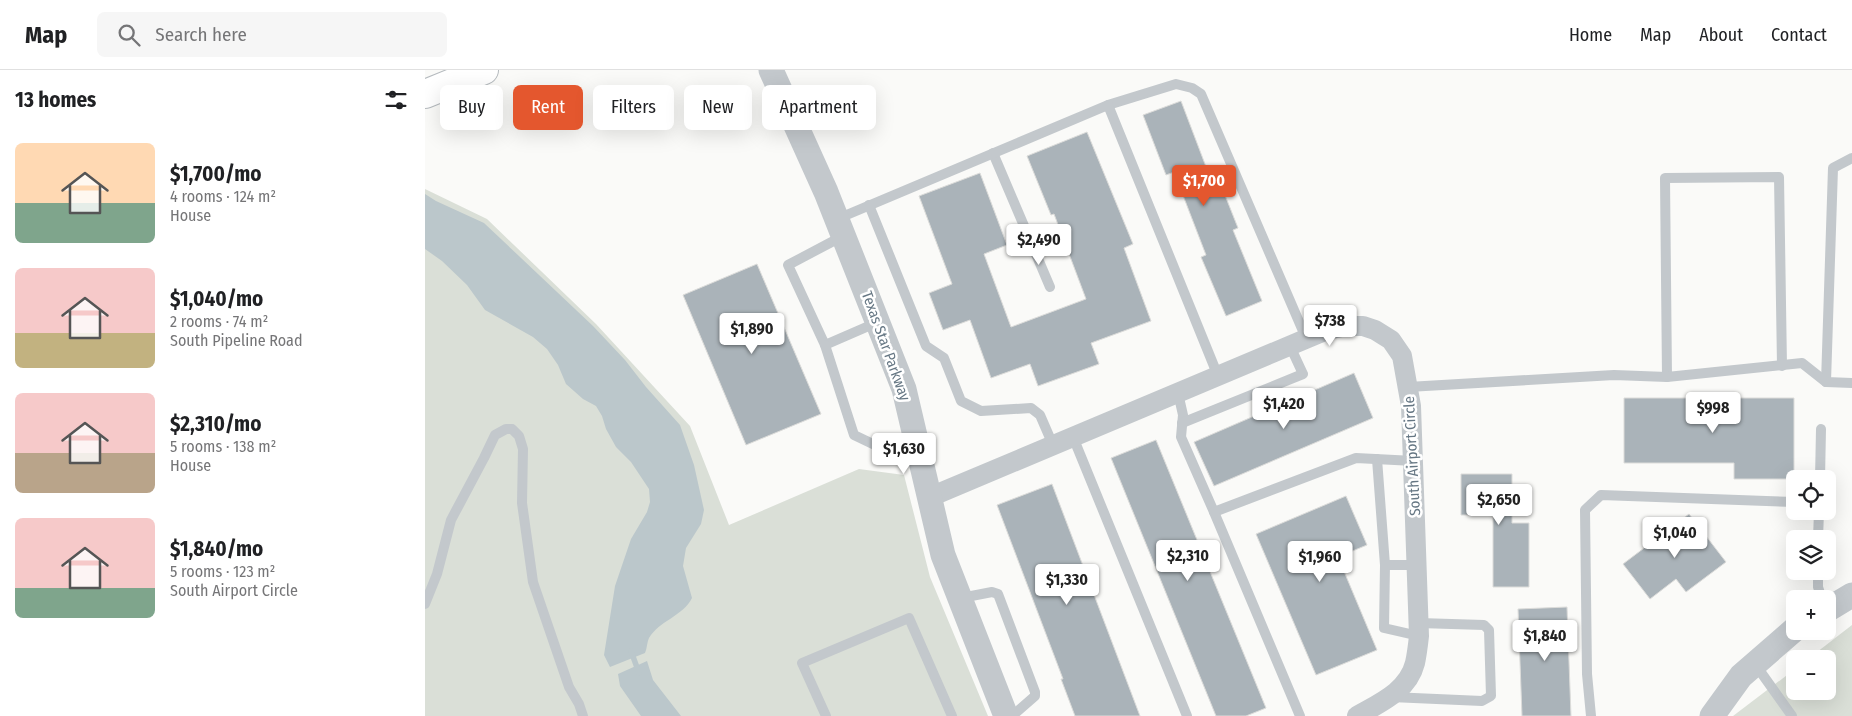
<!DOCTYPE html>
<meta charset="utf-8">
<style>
:root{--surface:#fff;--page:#f6f6f6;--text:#202124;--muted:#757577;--line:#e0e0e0;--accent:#e4572e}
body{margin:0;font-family:"Fira Sans Condensed",sans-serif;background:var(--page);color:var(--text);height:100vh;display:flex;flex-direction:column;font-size:19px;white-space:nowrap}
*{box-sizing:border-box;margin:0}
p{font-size:16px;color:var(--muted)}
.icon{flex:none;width:28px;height:28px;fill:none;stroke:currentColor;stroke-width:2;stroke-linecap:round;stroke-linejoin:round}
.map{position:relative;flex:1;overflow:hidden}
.drawer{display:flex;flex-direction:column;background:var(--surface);width:425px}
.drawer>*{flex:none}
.top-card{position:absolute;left:15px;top:15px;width:475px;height:45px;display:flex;gap:10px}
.fabs{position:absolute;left:1361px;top:400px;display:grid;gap:10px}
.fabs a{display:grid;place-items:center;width:50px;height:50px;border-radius:8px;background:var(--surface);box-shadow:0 5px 20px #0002;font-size:25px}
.price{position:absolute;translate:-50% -42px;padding:0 11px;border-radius:5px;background:#fff;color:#222;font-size:16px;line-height:32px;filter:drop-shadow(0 1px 2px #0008)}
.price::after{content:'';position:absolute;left:50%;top:30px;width:15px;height:11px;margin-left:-8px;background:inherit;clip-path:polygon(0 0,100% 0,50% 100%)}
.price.active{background:var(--accent);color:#fff}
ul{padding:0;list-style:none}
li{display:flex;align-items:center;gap:15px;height:125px;padding:0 15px}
li span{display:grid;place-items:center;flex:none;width:140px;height:100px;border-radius:8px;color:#555}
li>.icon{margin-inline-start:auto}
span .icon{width:60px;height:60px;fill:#fffc;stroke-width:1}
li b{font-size:21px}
h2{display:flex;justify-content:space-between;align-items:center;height:60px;padding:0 15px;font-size:21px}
.pill{padding:0 18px;border-radius:8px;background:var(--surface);box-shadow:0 5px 20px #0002;font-size:18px;line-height:45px}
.pill.active{background:var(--accent);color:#fff}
header{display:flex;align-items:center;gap:30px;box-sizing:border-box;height:70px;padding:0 25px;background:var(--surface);border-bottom:1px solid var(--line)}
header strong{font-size:24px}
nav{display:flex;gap:28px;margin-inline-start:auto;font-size:18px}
.search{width:350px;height:45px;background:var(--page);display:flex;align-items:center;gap:12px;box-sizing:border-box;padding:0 18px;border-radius:8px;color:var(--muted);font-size:19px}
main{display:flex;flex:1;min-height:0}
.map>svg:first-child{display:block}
</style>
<header>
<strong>Map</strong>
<div class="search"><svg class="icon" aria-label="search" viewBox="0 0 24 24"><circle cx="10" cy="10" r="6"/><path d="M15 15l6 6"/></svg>Search here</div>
<nav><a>Home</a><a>Map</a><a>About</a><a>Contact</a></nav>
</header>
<main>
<section class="drawer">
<h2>13 homes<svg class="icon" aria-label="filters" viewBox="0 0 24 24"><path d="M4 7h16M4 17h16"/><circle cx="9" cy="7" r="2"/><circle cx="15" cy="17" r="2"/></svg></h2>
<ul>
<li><span style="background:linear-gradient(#ffd9b3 60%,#7fa58c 0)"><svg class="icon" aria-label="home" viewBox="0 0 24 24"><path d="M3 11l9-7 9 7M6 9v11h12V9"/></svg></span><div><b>$1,700/mo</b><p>4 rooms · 124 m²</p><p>House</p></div></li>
<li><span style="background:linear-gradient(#f6c9c9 65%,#c2b280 0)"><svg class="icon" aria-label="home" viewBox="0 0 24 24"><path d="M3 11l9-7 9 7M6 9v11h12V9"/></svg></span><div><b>$1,040/mo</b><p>2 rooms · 74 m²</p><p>South Pipeline Road</p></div></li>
<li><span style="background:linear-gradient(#f6c9c9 60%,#b9a48a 0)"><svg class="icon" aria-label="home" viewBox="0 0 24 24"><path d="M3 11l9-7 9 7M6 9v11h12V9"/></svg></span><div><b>$2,310/mo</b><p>5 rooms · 138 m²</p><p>House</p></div></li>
<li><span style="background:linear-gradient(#f6c9c9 70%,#7fa58c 0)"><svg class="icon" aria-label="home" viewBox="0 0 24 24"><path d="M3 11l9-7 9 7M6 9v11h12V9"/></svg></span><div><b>$1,840/mo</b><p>5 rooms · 123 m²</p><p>South Airport Circle</p></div></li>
</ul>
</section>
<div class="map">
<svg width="1427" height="646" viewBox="0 0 1427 646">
<rect width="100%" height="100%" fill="#fafaf8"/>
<g fill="#dadfd7">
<path d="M0 119 62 149 171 254 265 356 304 455 434 399 479 405 505 507 563 646H0Z"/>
<path d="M1427 555V646H1308L1370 599V621H1402V589H1383Z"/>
</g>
<g fill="#bbc7cb">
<path d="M0 124 11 131 59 153 168 256 200 290 221 317 255 355 269 395 279 440 276 454 261 478 258 496 267 528C258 546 234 551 224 568 222 572 222 579 220 583L185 597 179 585 190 516 206 469 222 442 225 432 224 419 206 392 191 377 181 359 177 346 171 336 158 329 141 314 133 295 122 279 108 267 60 240 42 215 17 191 0 179Z"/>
<path d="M222 591 228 610 256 646H216L195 616 193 604Z"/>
</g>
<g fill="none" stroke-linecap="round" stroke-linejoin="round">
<path stroke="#bbc7cb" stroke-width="5.5" d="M206 581 214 603"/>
</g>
<g fill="#aab3b9" stroke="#dcdcda">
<path d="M756 31 783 102 790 100 813 158 808 160 837 231 801 246 776 187 781 185 749 102 741 105 718 45Z"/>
<path d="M662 62 708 174 699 178 726 251 666 273 674 294 613 316 605 294 566 308 545 250 518 260 504 223 527 214 494 126 555 103 582 175 559 184 586 257 661 229 629 144 626 145 602 86Z"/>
<path d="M332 194 396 344 321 375 258 225Z"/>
<path d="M929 303 948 348 789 416 769 372Z"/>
<path d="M1199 328H1369V409H1309V393H1199Z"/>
<path d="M731 370 841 638 821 646H791L686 388Z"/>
<path d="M1036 404H1087V453H1104V517H1068V445H1036Z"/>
<path d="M627 414 715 646H650L636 609H638L572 435Z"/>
<path d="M921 426 942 475 913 487 952 580 891 605 831 464Z"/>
<path d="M1264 444 1301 492 1261 522 1251 509 1225 529 1198 494Z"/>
<path d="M1142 537 1146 646H1097L1093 539Z"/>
</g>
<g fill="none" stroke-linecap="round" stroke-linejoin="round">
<defs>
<path id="primary" d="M0 24 59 0"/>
</defs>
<use href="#primary" stroke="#b5babe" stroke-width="30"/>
<g stroke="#c3c8cc" stroke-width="10">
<path d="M683 35 751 14 767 18 776 24 881 268"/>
<path d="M568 83 625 217"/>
<path d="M444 135 501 276 519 288 536 331 556 341 606 338 615 345 628 375"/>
<path d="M412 149 683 35 793 306"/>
<path d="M418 166 363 195 400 275 453 252"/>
<path d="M400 275 429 365 452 376 490 368"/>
<path d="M1242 307 1240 108 1354 107 1357 296"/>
<path d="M1401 312 1408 98 1427 88"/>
<path d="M983 317 1189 305 1242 307 1377 293 1401 312 1427 313"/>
<path d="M753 323 758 345 756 367 789 442 931 388 989 391"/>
<path d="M757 353 878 304 865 276"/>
<path d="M648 367 762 646"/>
<path d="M952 389 960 495H993"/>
<path d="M1395 409 1396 359"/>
<path d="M789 442 875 646"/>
<path d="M1393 469 1394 441"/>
<path d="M960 495 959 558 994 566"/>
<path d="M1393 501V517L1397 529"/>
<path d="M536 528 567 522 573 524 610 622V626L587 646"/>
<path d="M0 534 12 504 26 450 59 388 70 365 81 359H87L94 366 98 379 97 433 108 512 144 617 154 634 158 646"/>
<path d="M1330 594 1367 646"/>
<path d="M966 627 1057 631 1066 626 1064 560 1059 555 994 553"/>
<path d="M401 646 377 593 484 548 527 646"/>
<path d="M1166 646 1162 604 1160 440 1176 425 1370 432"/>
</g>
<path stroke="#c3c8cc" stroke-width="20" d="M505 427 902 260 922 256H938L950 260 966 270 977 286 986 336 994 566C993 575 992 584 990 593 983 621 955 633 932 646"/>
<g stroke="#c3c8cc" stroke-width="25">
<path d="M346 0 401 122 479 319 518 485 581 646"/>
<path d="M1402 540 1427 525"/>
<path d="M1287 646 1316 606 1370 559"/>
</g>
<use href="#primary" stroke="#fff" stroke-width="28"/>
</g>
<g text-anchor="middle" stroke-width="5" stroke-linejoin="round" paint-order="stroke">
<g font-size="15" fill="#657683" stroke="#fff">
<text transform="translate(461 276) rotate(70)" y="5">Texas Star Parkway</text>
<text transform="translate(987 386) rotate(-93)" y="5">South Airport Circle</text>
</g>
</g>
</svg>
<div class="fabs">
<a><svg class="icon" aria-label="locate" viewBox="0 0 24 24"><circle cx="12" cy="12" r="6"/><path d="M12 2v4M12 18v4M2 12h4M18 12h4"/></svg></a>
<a><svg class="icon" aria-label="layers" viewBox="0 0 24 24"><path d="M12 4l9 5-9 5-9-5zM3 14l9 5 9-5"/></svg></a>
<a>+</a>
<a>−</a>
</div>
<b class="price active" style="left:779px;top:137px">$1,700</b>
<b class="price" style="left:614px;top:196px">$2,490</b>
<b class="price" style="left:905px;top:277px">$738</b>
<b class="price" style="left:327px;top:285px">$1,890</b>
<b class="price" style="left:859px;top:360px">$1,420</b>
<b class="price" style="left:1288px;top:364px">$998</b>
<b class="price" style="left:479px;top:405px">$1,630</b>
<b class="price" style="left:1074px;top:456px">$2,650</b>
<b class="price" style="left:1250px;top:489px">$1,040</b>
<b class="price" style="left:763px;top:512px">$2,310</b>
<b class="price" style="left:895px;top:513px">$1,960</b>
<b class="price" style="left:642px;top:536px">$1,330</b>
<b class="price" style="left:1120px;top:592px">$1,840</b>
<div class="top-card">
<a class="pill">Buy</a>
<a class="pill active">Rent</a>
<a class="pill">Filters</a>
<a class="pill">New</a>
<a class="pill">Apartment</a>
</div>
</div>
</main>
